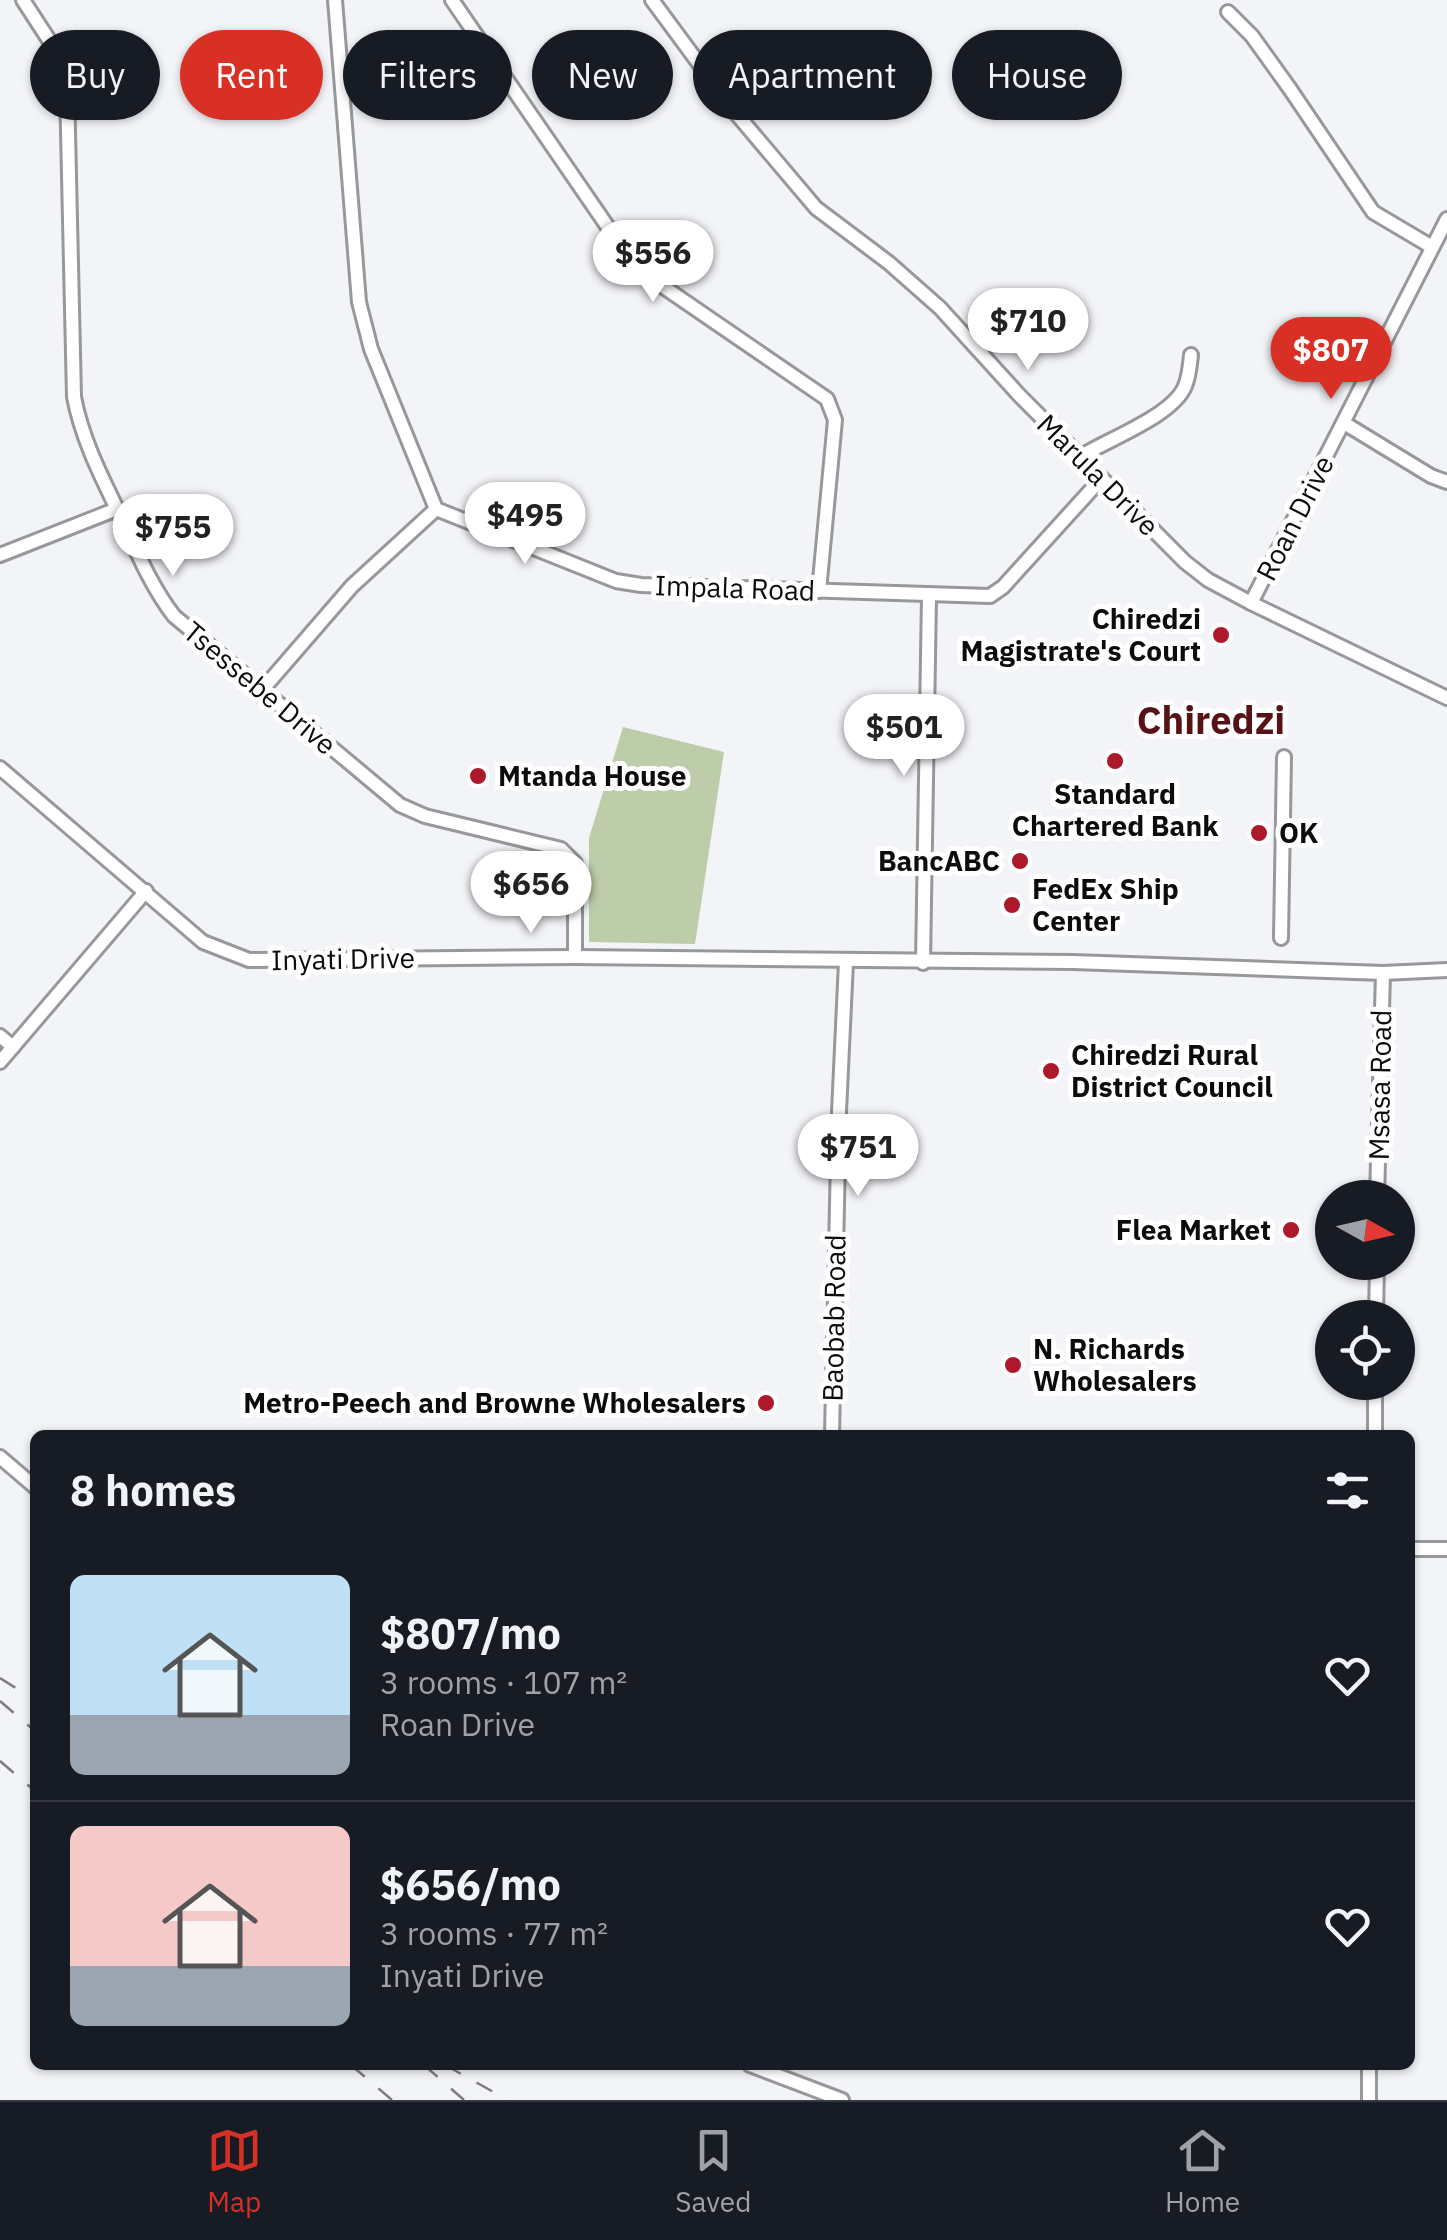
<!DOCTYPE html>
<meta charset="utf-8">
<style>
:root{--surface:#171b24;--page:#20242c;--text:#f1f3f6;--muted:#9ea1a6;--line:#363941;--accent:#d93025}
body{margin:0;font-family:"IBM Plex Sans",sans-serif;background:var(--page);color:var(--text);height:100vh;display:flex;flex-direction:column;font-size:38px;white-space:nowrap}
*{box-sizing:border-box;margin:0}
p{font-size:32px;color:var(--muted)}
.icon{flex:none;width:55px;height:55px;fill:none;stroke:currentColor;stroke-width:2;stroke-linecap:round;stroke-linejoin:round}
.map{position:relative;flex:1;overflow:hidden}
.details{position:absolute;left:30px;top:1430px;width:1385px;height:640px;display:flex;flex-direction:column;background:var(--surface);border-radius:15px;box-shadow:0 2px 8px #0004}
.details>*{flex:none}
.hud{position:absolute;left:30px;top:30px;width:1388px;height:90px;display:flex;gap:20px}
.needle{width:65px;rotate:98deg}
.buttons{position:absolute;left:1315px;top:1180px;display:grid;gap:20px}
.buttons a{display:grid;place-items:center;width:100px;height:100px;border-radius:50%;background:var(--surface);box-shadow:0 2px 8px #0004;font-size:50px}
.price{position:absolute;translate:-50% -85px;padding:0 22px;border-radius:35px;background:#fff;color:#222;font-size:32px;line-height:65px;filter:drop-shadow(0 2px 5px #0008)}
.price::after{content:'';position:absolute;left:50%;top:60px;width:30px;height:22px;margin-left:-15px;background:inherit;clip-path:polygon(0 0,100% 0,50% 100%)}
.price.current{background:var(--accent);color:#fff}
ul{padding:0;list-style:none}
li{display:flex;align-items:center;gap:30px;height:250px;padding:0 40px}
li+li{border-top:2px solid var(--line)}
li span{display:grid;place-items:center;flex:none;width:280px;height:200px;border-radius:15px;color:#555}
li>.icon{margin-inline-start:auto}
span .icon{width:120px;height:120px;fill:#fffc;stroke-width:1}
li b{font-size:42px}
h2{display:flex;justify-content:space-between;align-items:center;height:120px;padding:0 40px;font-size:42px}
.pill{padding:0 35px;border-radius:45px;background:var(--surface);box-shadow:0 2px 8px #0004;font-size:35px;line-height:90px}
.pill.current{background:var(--accent);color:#fff}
.tab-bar{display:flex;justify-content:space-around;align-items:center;height:140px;border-top:2px solid var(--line);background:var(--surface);font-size:28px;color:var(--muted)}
.tab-bar a{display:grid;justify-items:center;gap:5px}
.tab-bar .current{color:var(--accent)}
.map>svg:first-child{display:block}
</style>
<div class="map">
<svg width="1447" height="2100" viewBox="0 0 1447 2100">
<rect width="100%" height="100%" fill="#f3f4f8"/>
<path fill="#bdcdaa" d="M623 727 724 752 695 944 589 942V838Z"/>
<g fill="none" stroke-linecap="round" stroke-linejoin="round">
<defs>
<g id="minor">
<path d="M23 0 58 54 67 87 74 397C82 439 101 476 119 513 136 549 150 585 174 616L400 805 425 816 561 849 575 863V957"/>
<path d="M335 0 359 302 371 349 436 509 616 581 641 585 990 596 1003 587 1101 479"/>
<path d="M452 0 636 268 827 399 835 420 819 591"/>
<path d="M652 0 734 111 816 208 889 263 940 308 1019 395 1185 562 1208 580 1251 603 1447 698"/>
<path d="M1228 12 1252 36 1290 89 1373 212 1432 247"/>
<path d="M1344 423 1431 476 1447 482"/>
<path d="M1080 457C1108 439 1173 416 1185 386 1189 377 1190 364 1191 355"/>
<path d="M0 555 117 509"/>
<path d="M1251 603 1447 219"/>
<path d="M262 690 352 586 436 509"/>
<path d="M0 768 203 942 249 960 575 957 1073 962 1383 973 1447 970"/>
<path d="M1281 938 1284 757"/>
<path d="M923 963 929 596"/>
<path d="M0 1036 13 1047"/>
<path d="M0 1062 146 891"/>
<path d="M1377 1198 1383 973"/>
<path d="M1376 1318 1377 1262"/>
<path d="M832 1435 839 1112 846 962"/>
<path d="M1375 1435V1382"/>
<path d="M0 1457 35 1487"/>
<path d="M1410 1549H1447"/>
<path d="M750 2065 842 2100"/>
<path d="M1369 2100V2065"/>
</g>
</defs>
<use href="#minor" stroke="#97989b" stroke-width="18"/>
<use href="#minor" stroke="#fff" stroke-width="12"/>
<g stroke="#7d7d80" stroke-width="2.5" stroke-dasharray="18 18" stroke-linecap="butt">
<path d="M0 1678 35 1700"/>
<path d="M0 1701 35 1731"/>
<path d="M0 1761 35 1791"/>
<path d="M351 2065 392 2100"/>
<path d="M424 2065 464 2100"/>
<path d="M445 2065 508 2100"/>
</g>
</g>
<g fill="#ad192a" stroke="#fff" stroke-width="4">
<circle cx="1221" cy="635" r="10"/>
<circle cx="1115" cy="761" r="10"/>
<circle cx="478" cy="776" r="10"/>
<circle cx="1259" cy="833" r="10"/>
<circle cx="1020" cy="861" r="10"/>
<circle cx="1012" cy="905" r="10"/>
<circle cx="1051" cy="1071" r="10"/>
<circle cx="1291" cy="1230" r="10"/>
<circle cx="1013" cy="1365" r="10"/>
<circle cx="766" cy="1403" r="10"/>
</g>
<g text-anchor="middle" stroke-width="10" stroke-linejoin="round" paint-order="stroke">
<g font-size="28" fill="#0c0c0d" stroke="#fff">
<text transform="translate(1098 475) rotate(45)" y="10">Marula Drive</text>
<text transform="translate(1295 518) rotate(-63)" y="10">Roan Drive</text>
<text transform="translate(735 588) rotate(2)" y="10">Impala Road</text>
<text transform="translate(260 688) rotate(40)" y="10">Tsessebe Drive</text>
<text transform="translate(343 959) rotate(-1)" y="10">Inyati Drive</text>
<text transform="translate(1380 1085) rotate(-89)" y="10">Msasa Road</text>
<text transform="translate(834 1318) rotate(-89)" y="10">Baobab Road</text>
</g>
<g font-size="28" font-weight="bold" fill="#0c0c0d" stroke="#fff" text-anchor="start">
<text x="1201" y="629" text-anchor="end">Chiredzi<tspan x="1201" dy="32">Magistrate's Court</tspan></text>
<text x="498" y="786">Mtanda House</text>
<text x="1115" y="804" text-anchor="middle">Standard<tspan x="1115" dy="32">Chartered Bank</tspan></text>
<text x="1279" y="843">OK</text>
<text x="1000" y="871" text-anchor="end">BancABC</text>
<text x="1032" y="899">FedEx Ship<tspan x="1032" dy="32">Center</tspan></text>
<text x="1071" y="1065">Chiredzi Rural<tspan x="1071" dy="32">District Council</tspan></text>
<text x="1271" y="1240" text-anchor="end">Flea Market</text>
<text x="1033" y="1359">N. Richards<tspan x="1033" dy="32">Wholesalers</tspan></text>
<text x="746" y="1413" text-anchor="end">Metro-Peech and Browne Wholesalers</text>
</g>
<g font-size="38" font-weight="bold" fill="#571216" stroke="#fff">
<text x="1211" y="734">Chiredzi</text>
</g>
</g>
</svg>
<div class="buttons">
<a><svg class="needle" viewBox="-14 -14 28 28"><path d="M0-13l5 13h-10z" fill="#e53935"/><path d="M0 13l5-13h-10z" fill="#9ea1a6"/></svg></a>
<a><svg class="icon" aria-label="locate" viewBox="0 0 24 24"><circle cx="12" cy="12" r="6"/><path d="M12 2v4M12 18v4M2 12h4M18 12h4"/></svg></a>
</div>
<b class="price" style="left:653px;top:305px">$556</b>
<b class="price" style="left:1028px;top:373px">$710</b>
<b class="price current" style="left:1331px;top:402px">$807</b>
<b class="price" style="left:525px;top:567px">$495</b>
<b class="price" style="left:173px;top:579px">$755</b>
<b class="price" style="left:904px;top:779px">$501</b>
<b class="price" style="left:531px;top:936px">$656</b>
<b class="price" style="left:858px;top:1199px">$751</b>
<div class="hud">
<a class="pill">Buy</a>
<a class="pill current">Rent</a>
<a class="pill">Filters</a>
<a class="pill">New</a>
<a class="pill">Apartment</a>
<a class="pill">House</a>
</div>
<section class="details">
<h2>8 homes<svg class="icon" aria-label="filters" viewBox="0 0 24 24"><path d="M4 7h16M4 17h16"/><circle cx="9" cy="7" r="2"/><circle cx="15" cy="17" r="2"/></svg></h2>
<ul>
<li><span style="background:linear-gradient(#bfe0f5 70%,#9aa5b1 0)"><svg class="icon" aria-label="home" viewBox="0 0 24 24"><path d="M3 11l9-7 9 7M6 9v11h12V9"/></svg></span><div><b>$807/mo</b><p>3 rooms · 107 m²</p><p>Roan Drive</p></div><svg class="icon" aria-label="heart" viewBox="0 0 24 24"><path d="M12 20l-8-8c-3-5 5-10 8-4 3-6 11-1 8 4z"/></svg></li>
<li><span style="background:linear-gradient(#f6c9c9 70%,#9aa5b1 0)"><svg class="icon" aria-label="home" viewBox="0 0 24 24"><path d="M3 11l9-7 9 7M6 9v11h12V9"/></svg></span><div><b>$656/mo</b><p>3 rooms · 77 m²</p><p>Inyati Drive</p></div><svg class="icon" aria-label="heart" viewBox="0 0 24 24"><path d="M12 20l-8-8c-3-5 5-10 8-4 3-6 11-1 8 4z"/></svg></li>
</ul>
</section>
</div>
<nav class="tab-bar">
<a class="current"><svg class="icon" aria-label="map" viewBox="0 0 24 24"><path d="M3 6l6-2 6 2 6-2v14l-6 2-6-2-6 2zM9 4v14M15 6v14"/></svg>Map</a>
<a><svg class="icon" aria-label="saved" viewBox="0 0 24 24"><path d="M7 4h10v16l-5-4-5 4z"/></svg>Saved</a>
<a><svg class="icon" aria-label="home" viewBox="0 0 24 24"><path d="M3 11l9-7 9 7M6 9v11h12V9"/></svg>Home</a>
</nav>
